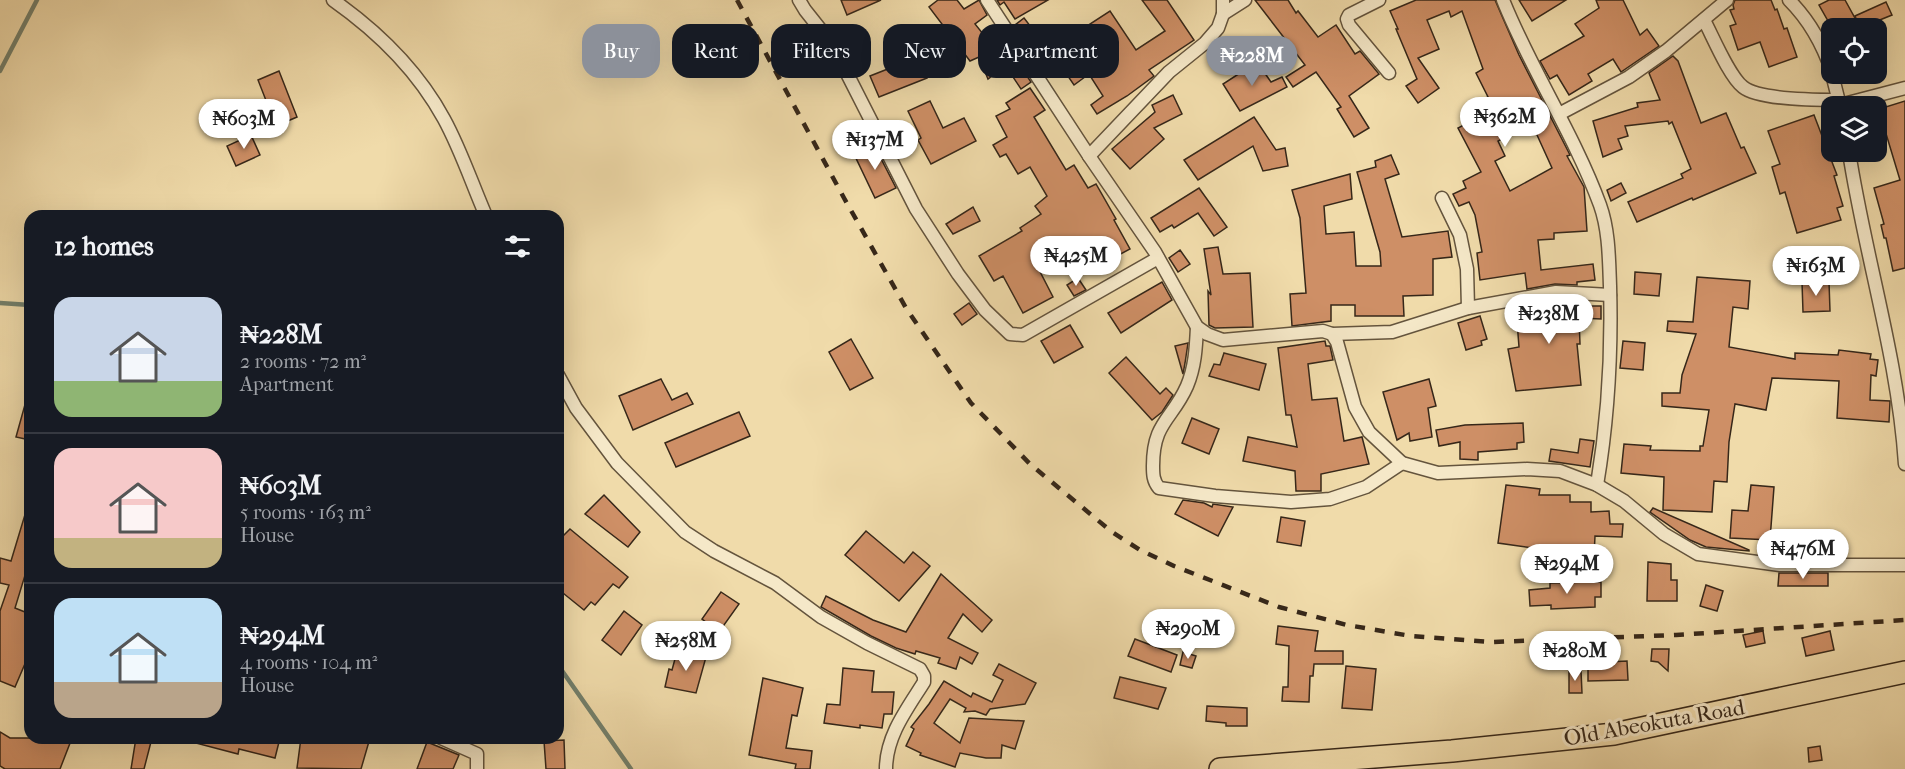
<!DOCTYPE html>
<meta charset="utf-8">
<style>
:root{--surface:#171b24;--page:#20242c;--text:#f1f3f6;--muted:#9ea1a6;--line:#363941;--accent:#8c9099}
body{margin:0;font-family:"IM FELL French Canon",serif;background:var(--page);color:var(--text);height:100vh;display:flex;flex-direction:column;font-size:22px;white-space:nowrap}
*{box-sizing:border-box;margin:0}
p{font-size:20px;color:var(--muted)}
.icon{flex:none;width:33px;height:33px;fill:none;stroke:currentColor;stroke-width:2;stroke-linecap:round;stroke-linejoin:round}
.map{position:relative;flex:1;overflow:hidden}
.panel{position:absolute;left:24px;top:210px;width:540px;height:534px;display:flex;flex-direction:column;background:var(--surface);border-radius:18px;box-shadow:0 6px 24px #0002}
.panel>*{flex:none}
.banner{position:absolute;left:582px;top:24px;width:570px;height:54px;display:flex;gap:12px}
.buttons{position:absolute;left:1821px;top:18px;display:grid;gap:12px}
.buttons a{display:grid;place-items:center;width:66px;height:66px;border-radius:12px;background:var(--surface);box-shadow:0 6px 24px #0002;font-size:30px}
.price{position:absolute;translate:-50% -51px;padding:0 14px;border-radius:21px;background:#fff;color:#222;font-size:20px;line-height:39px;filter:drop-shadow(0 2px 3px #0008)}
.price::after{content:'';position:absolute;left:50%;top:36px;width:18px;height:14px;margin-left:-9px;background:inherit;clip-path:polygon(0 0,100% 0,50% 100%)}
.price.current{background:var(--accent);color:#fff}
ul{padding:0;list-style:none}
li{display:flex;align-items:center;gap:18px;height:150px;padding:0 30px}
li+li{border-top:2px solid var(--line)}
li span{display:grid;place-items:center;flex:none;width:168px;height:120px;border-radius:18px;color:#555}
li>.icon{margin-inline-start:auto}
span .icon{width:72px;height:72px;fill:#fffc;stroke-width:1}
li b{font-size:26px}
h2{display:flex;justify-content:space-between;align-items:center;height:72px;padding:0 30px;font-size:26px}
.chip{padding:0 21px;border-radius:18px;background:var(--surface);box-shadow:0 6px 24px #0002;font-size:21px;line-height:54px}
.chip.current{background:var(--accent);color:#fff}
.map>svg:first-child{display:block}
</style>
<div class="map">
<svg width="1905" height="769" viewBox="0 0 1905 769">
<rect width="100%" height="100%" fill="#f0dbaa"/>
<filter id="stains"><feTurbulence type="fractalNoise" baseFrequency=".00333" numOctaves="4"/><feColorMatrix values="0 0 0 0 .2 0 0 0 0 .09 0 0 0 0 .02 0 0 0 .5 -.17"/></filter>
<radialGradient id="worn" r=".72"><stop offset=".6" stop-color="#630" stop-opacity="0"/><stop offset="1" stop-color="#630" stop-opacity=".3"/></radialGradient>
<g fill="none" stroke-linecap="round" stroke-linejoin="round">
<g stroke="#73806c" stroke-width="4.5">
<path d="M0 71 37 0"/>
<path d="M0 303 30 305"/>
<path d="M558 665 631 769"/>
</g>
</g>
<g fill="#ce8f66" stroke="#362719" stroke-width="1.5" fill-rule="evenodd">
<path d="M841 0H881L847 15Z"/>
<path d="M938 0H957L964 9 979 0 987 15 975 24 991 44 994 41 1010 62 988 79 979 57 970 61 929 7Z"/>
<path d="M997 0H1048L1015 19 1004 2 1000 5Z"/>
<path d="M1142 0H1167L1194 40 1149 70 1154 76 1127 96 1097 114 1091 105 1103 96 1089 74 1074 85 1050 50 1110 11 1136 50 1165 31Z"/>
<path d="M1255 0H1288L1296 13 1298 11 1318 37 1336 25 1355 54 1360 51 1379 74 1349 96 1369 128 1354 137 1337 109 1341 107 1316 72 1293 87 1286 77 1305 65Z"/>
<path d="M1416 0H1495L1519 55 1570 155 1567 156 1584 187 1587 231 1554 233V239L1538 240 1541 270 1593 264 1595 280 1577 282V285L1555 284 1527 289 1525 273 1480 280 1477 253 1482 252 1475 215 1469 202 1459 206 1453 194 1466 188 1463 181 1481 172 1458 128 1481 116 1474 104 1488 97 1476 73 1483 69 1462 11 1451 17 1449 11 1427 20 1439 49 1418 58 1439 88 1418 103 1406 86 1417 79 1396 29H1398L1390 11ZM1532 124 1552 168 1510 191 1495 161 1505 156 1498 141Z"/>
<path d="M1519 0H1566L1532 21Z"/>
<path d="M1596 0H1623L1640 35 1647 29 1659 46 1621 72 1613 59 1588 74 1592 81 1569 95 1557 75 1550 79 1540 61 1584 36 1575 24 1599 8Z"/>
<path d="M1735 0H1771L1775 10 1777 9 1784 29 1787 28 1797 57 1769 67 1760 42 1738 50 1730 26 1736 24 1730 10 1734 9 1733 5Z"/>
<path d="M1829 0H1845L1856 20 1841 28H1832L1819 5Z"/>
<path d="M1886 2 1892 15 1860 28 1855 16Z"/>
<path d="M1024 18 1031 27 1022 34 1015 25Z"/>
<path d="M1673 56 1678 61 1701 123 1726 113 1741 148 1744 147 1756 173 1693 200 1692 198 1637 222 1628 202 1683 178 1681 174 1691 169 1672 122 1669 124 1668 121 1625 126 1628 136 1618 139 1622 149 1603 157 1593 121 1638 107 1637 103 1660 100 1649 73Z"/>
<path d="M918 57 927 78 879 97 870 76Z"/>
<path d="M1257 62 1271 82 1282 77 1287 87 1240 111 1223 84Z"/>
<path d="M1021 67 1031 82 1021 89 1011 74Z"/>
<path d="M279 71 297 117 276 126 258 80Z"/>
<path d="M1030 88 1045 110 1034 117 1066 170 1074 165 1088 188 1096 184 1116 219 1114 220 1130 249 1083 274 1067 246 1061 250 1056 243 1033 258 1053 297 1023 313 1003 276 994 281 979 256 1022 231 1020 228 1041 214 1035 206 1047 196 1030 167 1018 174 1006 154 1000 157 993 145 1007 137 996 116 1010 109 1006 103Z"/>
<path d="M1173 95 1182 114 1154 128 1164 139 1130 169 1112 149 1155 112 1152 105Z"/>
<path d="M930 101 943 128 964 118 976 141 931 164 918 140 921 138 908 111Z"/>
<path d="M1905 101V268L1893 271 1886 238H1884L1881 225 1884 224 1874 188 1900 180 1884 127 1879 129 1876 110Z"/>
<path d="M1814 115 1837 175 1834 176 1843 206 1837 208 1841 220 1797 233 1785 192 1780 194 1772 167 1780 164 1768 131Z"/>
<path d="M1254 117 1276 150 1285 148 1288 166 1263 171 1253 146 1198 180 1184 160Z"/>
<path d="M251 135 260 155 236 166 227 146Z"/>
<path d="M874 145 896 188 875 198 854 154Z"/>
<path d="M1391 155 1399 174 1385 179 1402 237 1448 231 1452 257 1433 259V295L1403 296 1404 316H1355V305H1331V321L1292 326 1290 294 1306 293 1300 218 1292 190 1350 174 1352 199 1324 206 1326 234 1354 232 1356 266H1381L1380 252 1357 172 1376 167 1375 161Z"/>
<path d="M1621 183 1626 193 1611 201 1607 190Z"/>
<path d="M1199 188 1227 227 1214 236 1198 213 1174 228 1172 225 1160 232 1151 218Z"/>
<path d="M973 207 980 221 953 234 946 224Z"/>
<path d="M1218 247 1223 274 1250 273 1253 327 1215 328 1209 325 1208 291 1211 295 1204 249Z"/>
<path d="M1180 250 1190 264 1178 272 1169 258Z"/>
<path d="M1635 272 1661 274 1659 296 1634 294Z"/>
<path d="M1697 277 1750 281 1748 309 1733 307 1729 347 1795 359V353L1838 355 1839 350 1871 354 1870 359 1878 360 1876 376 1871 375 1870 400 1890 401 1889 422 1837 418 1839 381 1772 378 1766 410 1735 404 1729 442 1727 482 1714 481 1712 512 1663 510 1664 477 1621 473 1624 444 1651 446 1650 450 1700 451V446H1703L1709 410 1662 406V393H1680L1682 375 1696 334 1667 331 1668 321 1693 322Z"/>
<path d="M1078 278 1086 290 1074 296 1067 285Z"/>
<path d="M1162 282 1172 300 1121 333 1108 313Z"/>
<path d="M1802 282H1829L1830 311 1803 312Z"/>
<path d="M1557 300 1578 301V306H1601V319L1579 318 1580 344H1577L1581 385 1516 391 1508 349 1519 347 1516 308Z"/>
<path d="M969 303 977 314 962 325 954 314Z"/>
<path d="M1480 316 1487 339 1481 341 1482 345 1466 350 1458 323Z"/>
<path d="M1070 325 1083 347 1054 363 1041 341Z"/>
<path d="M851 339 873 378 850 390 829 352Z"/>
<path d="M1325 341 1326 346H1330L1333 360 1308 364 1312 400 1337 398 1344 441 1362 437 1369 464 1321 474V491H1296L1295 471 1243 461 1248 437 1297 447 1291 415H1286L1278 348Z"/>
<path d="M1623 341 1645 343 1643 370 1620 368Z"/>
<path d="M1188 343 1185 363 1183 374 1175 346Z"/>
<path d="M1224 353 1266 364 1259 390 1209 376 1214 364 1220 365Z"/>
<path d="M1126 357 1160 394 1166 388 1173 395 1162 412 1152 420 1109 373Z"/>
<path d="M661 379 672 400 687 393 693 404 633 430 619 396Z"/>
<path d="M1429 379 1436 406 1428 408 1432 437 1410 441 1409 433 1397 440 1383 392Z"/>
<path d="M26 401H30V440L16 437Z"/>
<path d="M739 412 750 436 676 467 665 443Z"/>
<path d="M1192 418 1219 429 1209 454 1182 443Z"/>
<path d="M1523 423 1524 442 1517 443V449L1478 452V460L1460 459V442L1439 446 1436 430 1465 425Z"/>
<path d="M1580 439 1594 441 1590 467 1549 461 1551 449 1578 453Z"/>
<path d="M1506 485 1540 489 1539 495H1570V502H1591V512L1609 511 1610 524H1623L1622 537 1595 536 1594 557 1555 554 1556 548H1533L1498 543Z"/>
<path d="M1751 485 1774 487 1770 540 1730 538 1732 510 1748 511Z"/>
<path d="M604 495 640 532 628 547 585 514Z"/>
<path d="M1183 500 1204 503 1212 507 1213 504 1233 507 1218 536 1175 514Z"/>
<path d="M27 508H30V559L15 608 30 614V652L15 687 0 681V611L9 585 0 583V558L11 561Z"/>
<path d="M1653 508 1749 550V551L1706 547 1690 540 1650 512Z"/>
<path d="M1281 517 1305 521 1301 546 1277 542Z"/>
<path d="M570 529 628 577 619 588 613 584 595 605 591 602 584 610 558 589V541Z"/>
<path d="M866 531 904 563 913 552 930 566 899 601 845 555Z"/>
<path d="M1648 562 1671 564V580H1677V601H1647Z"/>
<path d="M1779 573H1828V586H1778Z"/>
<path d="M941 574 992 620 982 632 963 614 948 638 978 653 972 664 960 657 956 669 938 663 940 658 916 651 915 654 896 648 871 636 821 607 826 596 873 620 906 632Z"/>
<path d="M1592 582H1601V597H1595V607L1551 609V605L1530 606 1529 590 1550 588V583Z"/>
<path d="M1706 585 1723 591 1717 611 1700 606Z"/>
<path d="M721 592 739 604 719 632 702 619Z"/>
<path d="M624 611 642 625 621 655 602 640Z"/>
<path d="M1278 626 1318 631 1315 651H1343V664H1314L1313 676H1310L1309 702 1282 701 1283 687H1288L1289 646 1276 644Z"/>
<path d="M1763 631 1765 643 1746 647 1743 635Z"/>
<path d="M1830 631 1834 650 1806 656 1802 638Z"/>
<path d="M1135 639 1177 655 1171 672 1128 656Z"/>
<path d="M678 648 706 657 696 693 665 687 669 669 672 670Z"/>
<path d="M1652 649H1669L1668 671 1658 662 1651 661Z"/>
<path d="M1183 652 1196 656 1192 668 1180 665Z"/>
<path d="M1588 658H1607V662L1627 661 1628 680 1588 681Z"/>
<path d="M999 664 1036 683 1025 704 990 709 986 715 975 711 964 712 966 708 950 699 934 723 960 743 969 718 1024 721 1015 749 1002 745 1001 758H986L960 753 955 767 920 755 921 753 906 746 914 729 911 727 929 704 944 681 971 697 973 693 992 702 1003 680 993 675Z"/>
<path d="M1346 666 1376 669 1372 710 1342 708Z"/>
<path d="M843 668 874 671 872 692H894L892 714H884L882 728 860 725V728L824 723 827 704 840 705Z"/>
<path d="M1569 671H1581L1582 693H1569Z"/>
<path d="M1120 677 1166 688 1158 709 1114 698Z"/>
<path d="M763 678 803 688 797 716 792 715 786 748 812 751 810 769H795L796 764 749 755Z"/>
<path d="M1207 706 1247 708V726H1226V723L1206 721Z"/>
<path d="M0 732 10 738H72L60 769H5L0 766Z"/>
<path d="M136 738H152L144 769H131Z"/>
<path d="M193 738H280L275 758 239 749 238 754 192 742Z"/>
<path d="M301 738 341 743 342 738H370L361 769 297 768Z"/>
<path d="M564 740 565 769H546L544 741Z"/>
<path d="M427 742 459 755 453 769H417Z"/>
<path d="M1820 746 1822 760 1809 762 1808 748Z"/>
</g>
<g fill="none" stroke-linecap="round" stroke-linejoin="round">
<defs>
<g id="street">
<path d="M333 0C377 31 418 71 444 119 461 150 472 184 486 216"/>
<path d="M799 0 805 10 832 44 916 209 958 274 985 310 1010 334 1023 335 1158 258"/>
<path d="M987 0 1089 156 1155 252 1197 327 1207 334 1223 340 1323 331 1332 334 1337 342 1355 407 1369 432 1402 463 1438 473 1527 469 1560 471 1597 485 1624 501 1664 534 1698 554 1780 565H1905"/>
<path d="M1379 0 1349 15 1347 19 1349 25 1389 73"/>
<path d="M1503 0C1531 70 1574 134 1600 205 1609 230 1609 259 1610 286 1612 353 1608 419 1597 485"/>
<path d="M1789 0C1810 21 1823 45 1832 72"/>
<path d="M1223 14 1245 0"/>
<path d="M1704 20C1713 37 1729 76 1743 87 1759 100 1818 100 1839 100"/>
<path d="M1832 74 1840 106"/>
<path d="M1840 105 1905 88"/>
<path d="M1559 114 1629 77 1666 51 1727 0"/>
<path d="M1849 152C1865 256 1898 358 1905 464"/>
<path d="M1089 156 1169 72 1205 43 1218 28 1223 14V0"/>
<path d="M1442 198 1460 235 1467 269 1468 308"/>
<path d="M1197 327C1196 348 1195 367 1187 386 1172 420 1153 422 1153 466 1153 474 1153 481 1159 488L1215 496 1291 502 1330 499 1366 487 1402 463"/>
<path d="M1332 334 1392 332 1468 308 1556 292 1610 295"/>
<path d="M558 375 576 408 617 463 685 532 714 551 775 583 821 617 867 643 920 669 924 676V682C907 709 886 736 886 769"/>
<path d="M441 738 477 754V769"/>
</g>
<path id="highway" d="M1220 769 1452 751 1614 734 1905 672"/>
</defs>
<use href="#street" stroke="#64543d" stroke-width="15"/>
<use href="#highway" stroke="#362719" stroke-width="24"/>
<use href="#street" stroke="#f5e8c8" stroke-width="12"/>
<use href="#highway" stroke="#f0dbaa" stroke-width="21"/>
<path stroke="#362719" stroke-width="4.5" stroke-dasharray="10 10" stroke-linecap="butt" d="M737 0 844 198 906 308 971 403 1030 464 1112 532 1140 550 1174 566 1279 607 1347 625 1411 636 1491 642 1676 635 1905 620"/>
</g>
<g text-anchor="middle" stroke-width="6" stroke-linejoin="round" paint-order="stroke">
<g font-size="22" fill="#362719" stroke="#f5e8c8">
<text transform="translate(1654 722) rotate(-10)" y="8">Old Abeokuta Road</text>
</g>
</g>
<rect width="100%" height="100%" filter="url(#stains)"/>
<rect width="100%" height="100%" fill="url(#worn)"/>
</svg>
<div class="buttons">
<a><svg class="icon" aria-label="locate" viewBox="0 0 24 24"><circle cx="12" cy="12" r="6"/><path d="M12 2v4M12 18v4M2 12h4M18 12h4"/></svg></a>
<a><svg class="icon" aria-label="layers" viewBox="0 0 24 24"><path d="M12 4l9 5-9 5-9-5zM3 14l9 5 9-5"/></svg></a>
</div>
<b class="price current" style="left:1252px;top:87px">₦228M</b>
<b class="price" style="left:1505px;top:148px">₦362M</b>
<b class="price" style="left:244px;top:150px">₦603M</b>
<b class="price" style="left:875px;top:171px">₦137M</b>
<b class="price" style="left:1076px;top:287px">₦425M</b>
<b class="price" style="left:1816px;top:297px">₦163M</b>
<b class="price" style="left:1549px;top:345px">₦238M</b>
<b class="price" style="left:1803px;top:580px">₦476M</b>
<b class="price" style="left:1567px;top:595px">₦294M</b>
<b class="price" style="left:1188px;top:660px">₦290M</b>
<b class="price" style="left:686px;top:672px">₦258M</b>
<b class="price" style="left:1575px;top:682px">₦280M</b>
<div class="banner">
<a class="chip current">Buy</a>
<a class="chip">Rent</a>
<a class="chip">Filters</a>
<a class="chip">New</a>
<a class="chip">Apartment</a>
</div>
<section class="panel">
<h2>12 homes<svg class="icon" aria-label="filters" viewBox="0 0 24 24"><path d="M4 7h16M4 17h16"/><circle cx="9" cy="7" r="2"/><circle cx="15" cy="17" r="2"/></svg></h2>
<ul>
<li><span style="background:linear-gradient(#c9d6e8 70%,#8fb573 0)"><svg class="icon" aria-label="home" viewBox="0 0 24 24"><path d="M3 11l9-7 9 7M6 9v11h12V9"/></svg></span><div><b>₦228M</b><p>2 rooms · 72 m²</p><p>Apartment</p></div></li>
<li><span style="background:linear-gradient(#f6c9c9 75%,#c2b280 0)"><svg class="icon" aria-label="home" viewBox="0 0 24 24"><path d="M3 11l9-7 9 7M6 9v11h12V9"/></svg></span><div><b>₦603M</b><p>5 rooms · 163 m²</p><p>House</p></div></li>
<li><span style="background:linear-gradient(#bfe0f5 70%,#b9a48a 0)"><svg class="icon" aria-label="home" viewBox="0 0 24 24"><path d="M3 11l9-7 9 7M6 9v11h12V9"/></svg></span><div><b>₦294M</b><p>4 rooms · 104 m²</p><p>House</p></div></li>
</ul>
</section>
</div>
